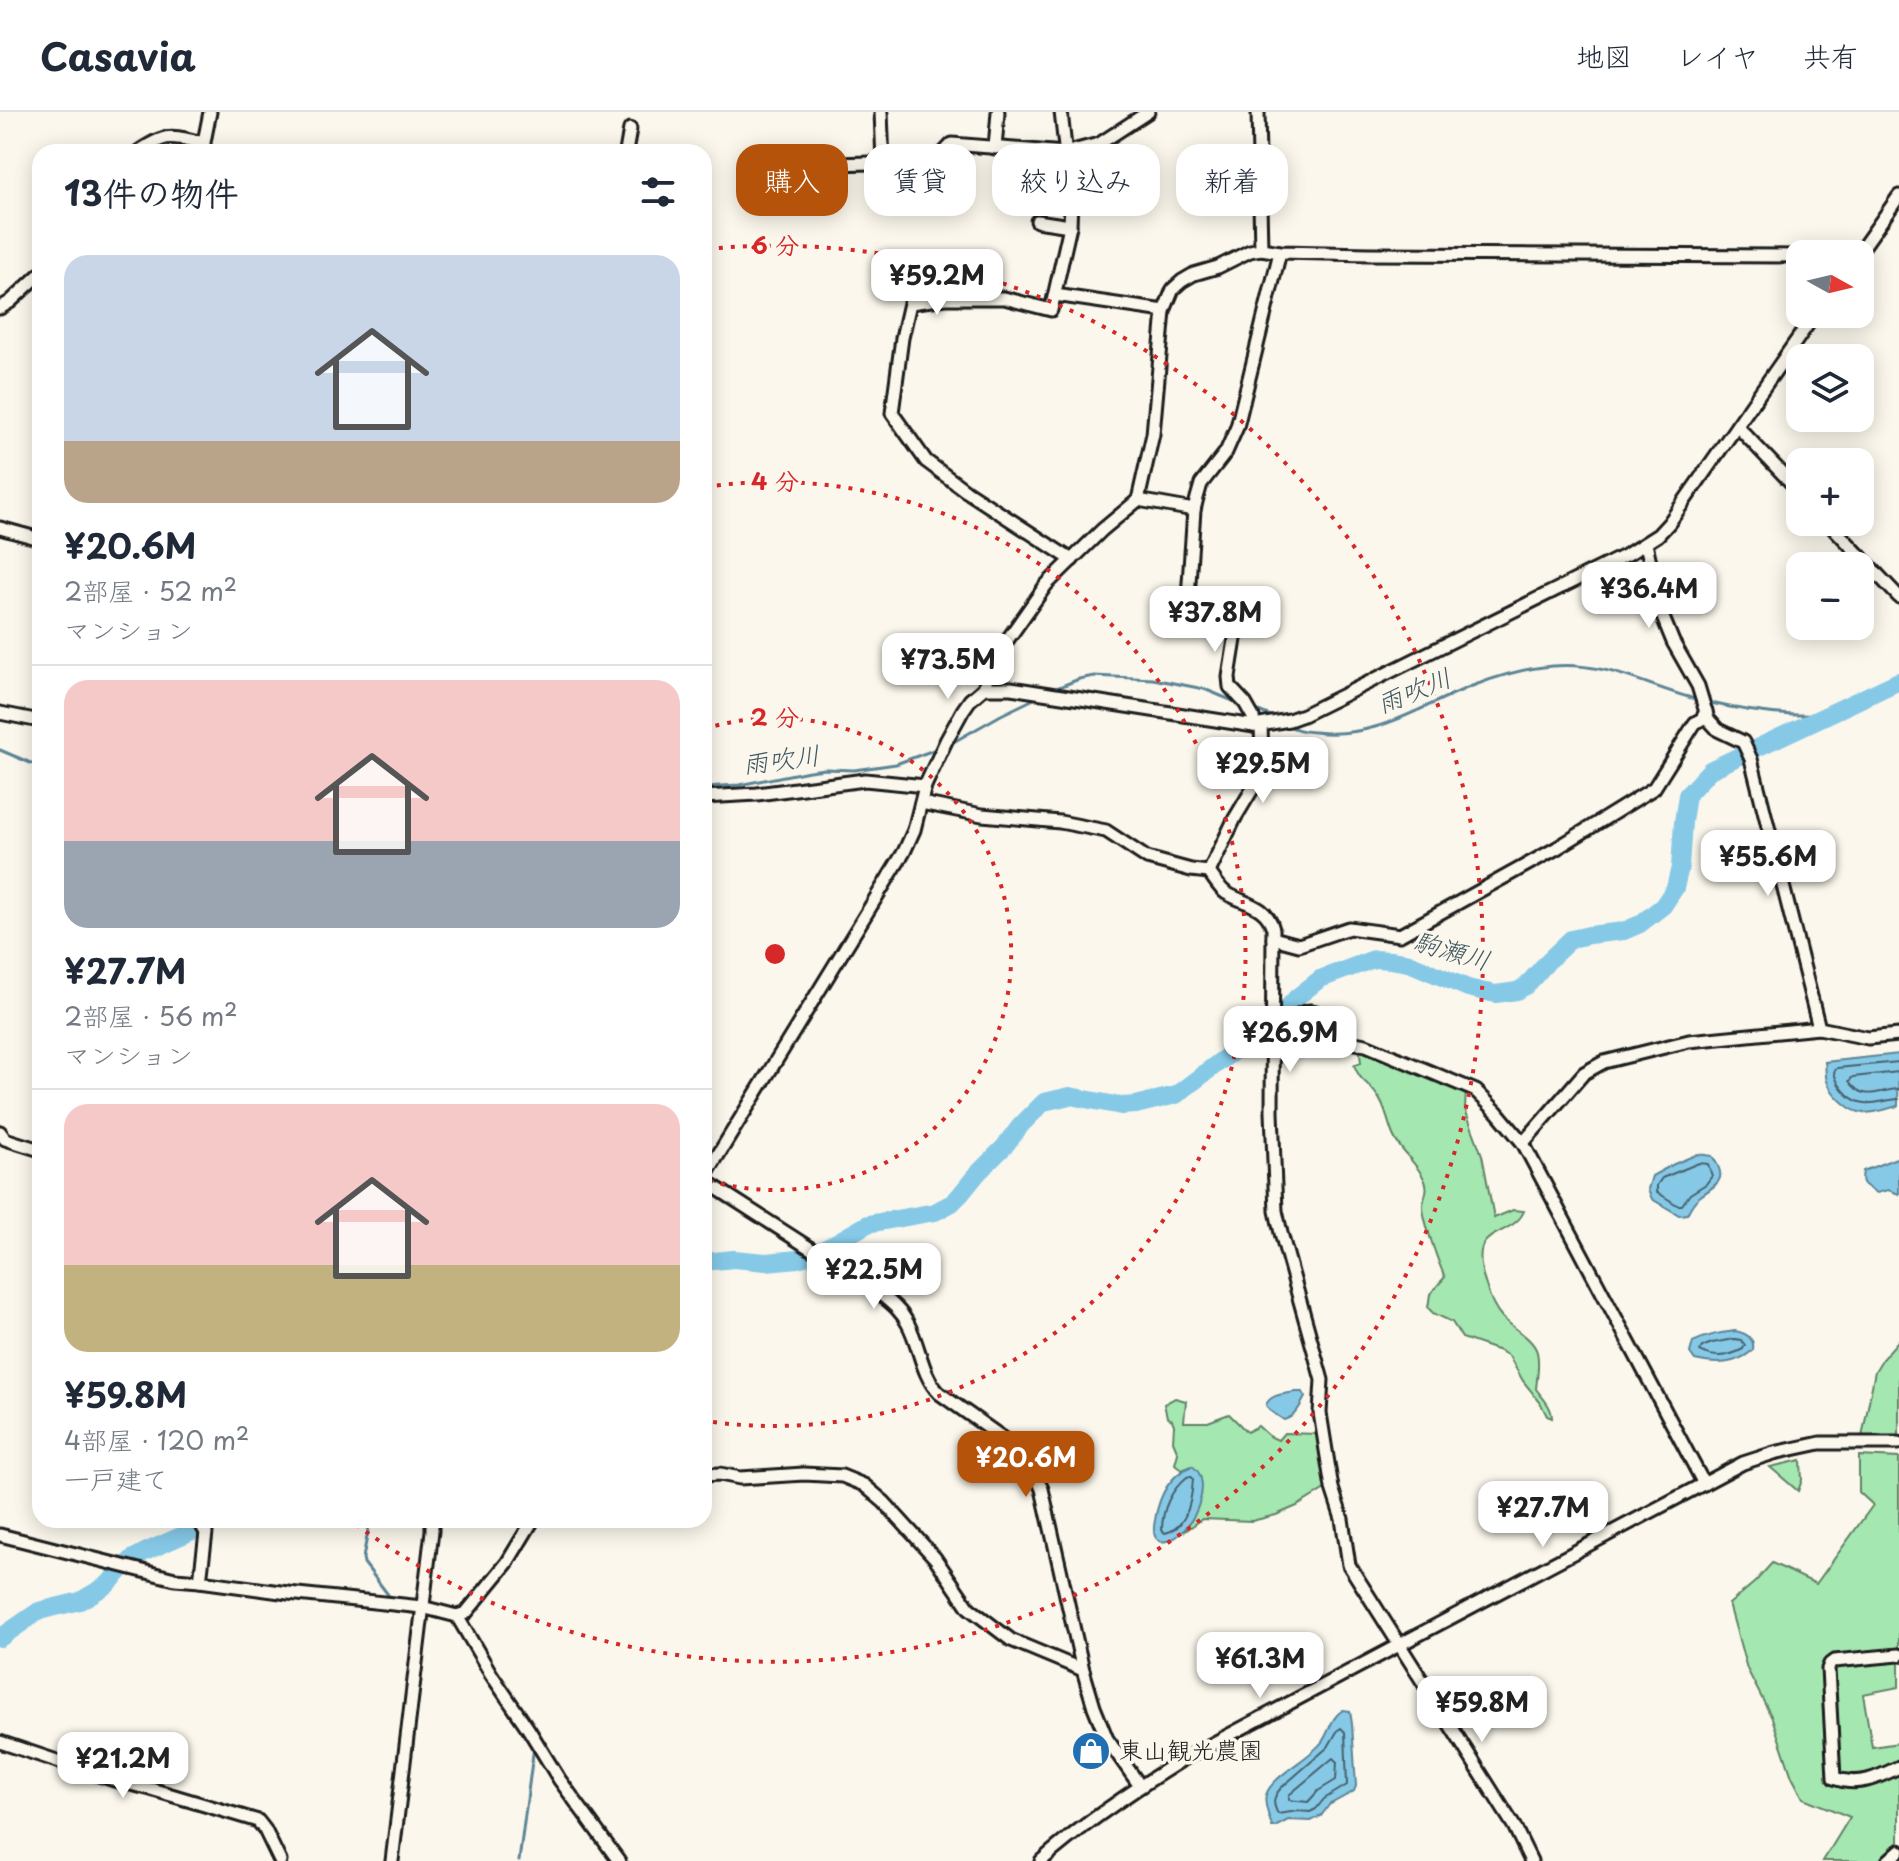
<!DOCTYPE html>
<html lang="ja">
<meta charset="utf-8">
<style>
:root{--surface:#fff;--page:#f2f2f3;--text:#1f2937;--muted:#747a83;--line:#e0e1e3;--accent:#b45309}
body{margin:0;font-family:"Playpen Sans","Klee One",sans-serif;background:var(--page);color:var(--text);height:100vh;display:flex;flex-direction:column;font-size:30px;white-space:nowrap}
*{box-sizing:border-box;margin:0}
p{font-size:26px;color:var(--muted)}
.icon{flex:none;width:44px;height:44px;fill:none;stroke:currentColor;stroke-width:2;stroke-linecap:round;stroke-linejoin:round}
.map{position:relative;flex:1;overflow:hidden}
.drawer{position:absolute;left:32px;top:32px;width:680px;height:1384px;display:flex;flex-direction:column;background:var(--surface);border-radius:24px;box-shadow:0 4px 20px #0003}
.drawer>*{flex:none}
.guide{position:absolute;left:736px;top:32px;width:760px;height:72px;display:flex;gap:16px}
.needle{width:52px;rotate:98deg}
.controls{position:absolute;left:1786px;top:128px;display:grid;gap:16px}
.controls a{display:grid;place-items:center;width:88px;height:88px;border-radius:16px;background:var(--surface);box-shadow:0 4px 20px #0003;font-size:40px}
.price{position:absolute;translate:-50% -68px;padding:0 18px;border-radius:16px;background:#fff;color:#222;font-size:26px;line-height:52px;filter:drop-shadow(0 2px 4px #0008)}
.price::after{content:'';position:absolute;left:50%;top:48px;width:24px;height:18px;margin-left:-12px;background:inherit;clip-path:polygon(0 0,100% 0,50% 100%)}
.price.current{background:var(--accent);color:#fff}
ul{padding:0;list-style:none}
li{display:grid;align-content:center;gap:16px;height:424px;padding:0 32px}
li+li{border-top:2px solid var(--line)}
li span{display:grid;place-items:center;height:248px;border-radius:24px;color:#555}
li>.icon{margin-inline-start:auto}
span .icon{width:144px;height:144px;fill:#fffc;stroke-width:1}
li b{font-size:34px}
h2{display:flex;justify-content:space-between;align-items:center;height:96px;padding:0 32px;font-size:34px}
.pill{padding:0 28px;border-radius:24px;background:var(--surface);box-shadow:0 4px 20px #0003;font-size:28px;line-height:72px}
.pill.current{background:var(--accent);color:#fff}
header{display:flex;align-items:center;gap:48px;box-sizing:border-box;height:112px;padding:0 40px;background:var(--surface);border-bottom:2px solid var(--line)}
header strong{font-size:38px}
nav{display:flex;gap:44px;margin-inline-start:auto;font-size:28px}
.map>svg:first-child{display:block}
</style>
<header>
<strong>Casavia</strong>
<nav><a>地図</a><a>レイヤ</a><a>共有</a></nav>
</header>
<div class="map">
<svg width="1899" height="1749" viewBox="0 0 1899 1749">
<rect width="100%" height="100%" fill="#fbf7ec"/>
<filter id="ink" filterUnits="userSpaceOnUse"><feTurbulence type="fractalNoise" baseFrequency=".0125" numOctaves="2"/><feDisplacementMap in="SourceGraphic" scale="16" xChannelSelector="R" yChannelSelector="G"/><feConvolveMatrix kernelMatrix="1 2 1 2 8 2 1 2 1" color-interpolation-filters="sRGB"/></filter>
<g filter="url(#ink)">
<g fill="#a5e7b0" stroke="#608266" stroke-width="2">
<path d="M1359 934 1466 977 1465 997 1482 1043 1494 1106 1513 1098 1524 1099C1516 1119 1488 1119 1482 1135 1476 1152 1490 1192 1502 1205 1512 1216 1533 1226 1537 1240 1540 1252 1537 1265 1536 1277 1543 1286 1552 1295 1552 1306L1547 1304 1540 1290 1523 1269 1509 1244 1500 1239 1462 1226 1452 1210 1433 1201 1428 1196 1430 1182 1445 1165C1439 1153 1422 1105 1423 1093 1424 1084 1429 1078 1425 1069 1418 1051 1400 1040 1393 1023 1387 1009 1386 994 1376 982 1366 968 1361 971 1354 953L1361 951Z"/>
<path d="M1899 1228V1326L1862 1325 1875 1259 1883 1246Z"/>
<path d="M1175 1286 1186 1289 1184 1310H1208L1229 1302 1247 1320 1258 1314 1269 1324 1278 1328 1284 1321 1319 1322 1328 1375 1297 1394 1276 1403 1252 1409 1202 1407 1184 1420 1192 1407V1354L1182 1358 1175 1352 1178 1341 1173 1329 1174 1313 1172 1308 1167 1305 1164 1292Z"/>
<path d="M1859 1344 1899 1346V1575L1863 1582 1872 1635 1899 1631V1733L1881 1749H1823L1850 1705 1803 1686 1792 1665 1772 1606 1747 1557 1729 1492 1755 1470 1772 1451 1816 1472 1873 1393 1859 1380Z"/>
<path d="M1801 1348 1802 1368 1798 1379 1770 1355Z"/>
</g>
<g fill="#86c9e7" stroke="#5c8496" stroke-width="2">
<path d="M1899 942 1898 994C1886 997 1871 1003 1859 1000 1847 997 1831 981 1827 969 1825 964 1826 955 1825 950Z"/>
<path d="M1698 1042 1712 1044C1730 1069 1716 1072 1698 1086 1693 1090 1690 1096 1687 1102L1679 1103 1652 1087 1648 1077 1652 1064 1674 1052Z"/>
<path d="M1899 1045V1082L1888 1078 1877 1081C1865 1072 1860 1075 1863 1059Z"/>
<path d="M1735 1219C1746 1221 1755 1226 1753 1238 1736 1253 1716 1253 1695 1248L1690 1241 1693 1230C1707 1223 1720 1221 1735 1219Z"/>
<path d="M1295 1280H1302L1305 1285C1300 1295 1295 1305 1284 1308L1269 1298 1266 1293C1270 1282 1285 1282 1295 1280Z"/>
<path d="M1192 1354C1216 1368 1192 1424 1167 1429 1162 1430 1159 1430 1156 1426 1153 1422 1154 1413 1155 1408 1159 1384 1169 1363 1192 1354Z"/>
<path d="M1343 1598 1350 1599 1352 1612 1356 1674 1354 1679 1329 1693 1321 1704 1311 1709 1288 1708 1275 1715H1272C1270 1706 1263 1692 1266 1683 1272 1664 1309 1647 1322 1630 1330 1619 1331 1605 1343 1598Z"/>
</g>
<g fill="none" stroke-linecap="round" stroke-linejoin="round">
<g stroke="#46616d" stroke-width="2">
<path d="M1899 950 1837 956 1834 960C1836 970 1841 976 1848 983 1864 998 1880 988 1899 987"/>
<path d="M1899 960 1853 965 1849 969C1865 991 1877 978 1899 977"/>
<path d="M1699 1051 1708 1052 1712 1064 1706 1072 1690 1082 1682 1093H1677L1657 1080V1073L1662 1066Z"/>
<path d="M1735 1227 1741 1228 1745 1233 1743 1237C1730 1244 1714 1247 1700 1239L1702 1235 1712 1231Z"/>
<path d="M1187 1365 1191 1364 1193 1367C1192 1387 1188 1416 1165 1421L1162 1418C1162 1397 1171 1378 1187 1365Z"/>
<path d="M1341 1616 1345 1620 1347 1673 1324 1687 1316 1697 1310 1700 1298 1699 1278 1702C1272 1691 1273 1685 1281 1676L1328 1635 1338 1618Z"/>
<path d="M1333 1646 1337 1650 1336 1668 1318 1679 1308 1690 1289 1688V1683Z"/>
</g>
<g stroke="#5c8496" stroke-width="3">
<path d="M1052 578 1079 567 1094 564 1153 567 1204 577 1238 591"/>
<path d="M1706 590C1745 599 1783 605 1823 603"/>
<path d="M1253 597 1276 606"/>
<path d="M1285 612C1295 618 1303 619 1314 620 1377 628 1419 594 1475 573 1499 564 1526 556 1552 554 1607 549 1647 575 1699 588"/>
<path d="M950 632 1001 603 1038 585"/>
<path d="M0 638 40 655"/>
<path d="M704 675 739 673 809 659 825 657 854 658 896 652 939 636"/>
<path d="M370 1408 363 1446 364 1451 389 1484 411 1488"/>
<path d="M466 1530 488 1570 509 1598"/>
<path d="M519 1749 534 1634"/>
</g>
<g stroke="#86c9e7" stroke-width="18">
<path d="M704 1150 734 1147 766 1150 798 1147 819 1140 868 1112 935 1100 952 1091 960 1083 977 1062 1004 1035 1021 1013 1044 990 1070 984 1121 994 1136 993 1176 983 1280 904 1297 885 1320 867 1374 847 1391 848 1409 851 1468 876 1481 879 1496 882 1517 879 1526 874 1549 848 1571 827 1589 823 1624 819 1640 812 1663 794 1675 776 1680 755 1683 710 1687 683 1710 658 1899 569"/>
<path d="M0 1526 39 1499 80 1489 107 1473 132 1447 147 1439 217 1408"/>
</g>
<defs>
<g id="minor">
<path d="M881 0 883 50"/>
<path d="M1061 0 1071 88 1070 114 1051 198 1004 186H946L910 191 902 226 892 301 926 349 966 379 1072 448"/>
<path d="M1258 0 1261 137"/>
<path d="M995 36 998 0"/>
<path d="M138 40C168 20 170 24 204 31"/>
<path d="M202 40 210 0"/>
<path d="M626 40 630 17"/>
<path d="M836 52 936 49 952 32 1065 41 1099 32 1148 0"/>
<path d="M1037 109 1070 114"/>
<path d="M1858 142 1899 84"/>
<path d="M1055 183 1164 199"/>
<path d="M0 196 10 190 40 162"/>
<path d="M1737 314 1800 380"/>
<path d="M1138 388 1194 398"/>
<path d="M1828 410 1899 485"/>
<path d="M0 416 40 427"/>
<path d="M1646 432 1662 503 1673 530 1698 574 1708 607 1718 618 1743 630 1751 647 1819 916"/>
<path d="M984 576H1011L1254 614 1289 608 1303 603 1628 442 1658 423 1669 411 1815 202"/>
<path d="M0 601 40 609"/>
<path d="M1254 614 1253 605 1245 591 1230 575 1229 565 1237 515 1233 500 1223 493 1188 485 1194 398 1197 386 1201 372 1226 340 1237 315 1280 140"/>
<path d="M704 685 757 682 865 668 925 674"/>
<path d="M921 691 982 703 1060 710 1106 719 1147 746 1191 758 1209 760C1214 767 1219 776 1226 781 1245 792 1267 793 1273 817L1272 1000 1276 1099 1281 1121 1322 1268 1320 1301 1332 1376 1342 1407 1349 1453 1514 1714 1531 1749"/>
<path d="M1209 760 1235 706 1256 671 1262 643 1261 614"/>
<path d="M1273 826 1299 833 1349 816 1400 823 1557 736 1654 676 1695 611 1702 607 1706 599"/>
<path d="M1273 923C1308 892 1315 888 1344 929L1366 933 1476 979 1497 1000 1523 1031 1704 1372"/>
<path d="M0 1020 5 1027 40 1038"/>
<path d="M1523 1031 1584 961 1604 950 1689 929 1819 916 1868 926 1899 923"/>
<path d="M704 1066 904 740 914 718 925 674 946 629 963 598 970 588 984 576 989 559 1008 527 1046 473 1102 418 1138 388 1153 322 1164 199 1173 177 1182 169 1194 162 1218 155 1250 139 1261 137 1280 140 1369 142 1800 144"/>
<path d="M704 1068 878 1180C890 1190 901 1198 908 1212 920 1234 921 1262 939 1281L1014 1334 1026 1344 1032 1355 1042 1377 1083 1558 1094 1595 1107 1627 1140 1674"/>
<path d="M704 1363 720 1362 740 1366 804 1362 842 1364 864 1373 884 1390 935 1446 969 1496 1011 1528 1083 1558"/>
<path d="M0 1423 175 1467 200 1469 288 1481 422 1495 457 1504 466 1501 507 1451 533 1408"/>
<path d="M200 1469 206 1421 201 1412V1408"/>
<path d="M457 1504 491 1562 529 1618 559 1667 619 1749"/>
<path d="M1899 1543 1834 1549 1830 1552 1828 1557 1834 1666C1858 1675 1877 1666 1899 1655"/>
<path d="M0 1630 114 1668 151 1677 258 1709 265 1718 280 1749"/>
<path d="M392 1749 432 1419V1408"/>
<path d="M1041 1749C1084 1711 1132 1679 1180 1649L1743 1351 1774 1341 1820 1331H1899"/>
<path d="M1888 1749 1899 1739"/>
</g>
</defs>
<use href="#minor" stroke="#1c1c1c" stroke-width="17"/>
<use href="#minor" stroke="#fbf7ec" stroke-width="11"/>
</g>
</g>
<g fill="none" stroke="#d62828" stroke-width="4" stroke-dasharray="4 8">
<path d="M704 617A236 236 0 1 1 704 1067"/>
<path d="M705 375A472 472 0 1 1 705 1309"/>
<path d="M707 137A708 708 0 1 1 354 1411"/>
</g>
<defs>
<symbol id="shop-disc" viewBox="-11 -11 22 22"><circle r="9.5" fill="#1f6fb2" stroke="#fbf7ec"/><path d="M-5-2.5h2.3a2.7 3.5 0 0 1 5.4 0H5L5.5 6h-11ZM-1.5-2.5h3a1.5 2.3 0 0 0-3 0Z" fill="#fff"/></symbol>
</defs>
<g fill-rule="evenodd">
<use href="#shop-disc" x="1069" y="1617" width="44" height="44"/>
</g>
<g text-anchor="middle" stroke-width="7" stroke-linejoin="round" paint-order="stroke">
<g font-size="24" fill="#1c1c1c" stroke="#fbf7ec" text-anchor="start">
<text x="1119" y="1647">東山観光農園</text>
</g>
<g font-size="26" font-style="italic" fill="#415963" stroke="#fbf7ec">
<text transform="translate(1414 579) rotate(-22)" y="9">雨吹川</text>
<text transform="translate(781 648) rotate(-7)" y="9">雨吹川</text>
<text transform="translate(1452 839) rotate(16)" y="9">駒瀬川</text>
</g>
</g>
<circle cx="775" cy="842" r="12" fill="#d62828" stroke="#fbf7ec" stroke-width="4"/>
<g font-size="24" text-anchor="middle" font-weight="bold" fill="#d62828" stroke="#fbf7ec" stroke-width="7" stroke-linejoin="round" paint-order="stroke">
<text x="775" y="142">6 分</text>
<text x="775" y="378">4 分</text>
<text x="775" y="614">2 分</text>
</g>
</svg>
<div class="controls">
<a><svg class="needle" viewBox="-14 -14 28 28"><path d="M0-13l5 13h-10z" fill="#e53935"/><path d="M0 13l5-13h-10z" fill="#747a83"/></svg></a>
<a><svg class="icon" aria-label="layers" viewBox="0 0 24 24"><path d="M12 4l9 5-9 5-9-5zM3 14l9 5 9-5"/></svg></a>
<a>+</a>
<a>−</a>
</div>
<b class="price" style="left:937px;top:205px">¥59.2M</b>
<b class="price" style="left:1649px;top:518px">¥36.4M</b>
<b class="price" style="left:1215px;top:542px">¥37.8M</b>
<b class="price" style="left:948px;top:589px">¥73.5M</b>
<b class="price" style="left:1263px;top:693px">¥29.5M</b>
<b class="price" style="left:1768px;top:786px">¥55.6M</b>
<b class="price" style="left:1290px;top:962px">¥26.9M</b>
<b class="price" style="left:874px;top:1199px">¥22.5M</b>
<b class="price current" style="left:1026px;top:1387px">¥20.6M</b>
<b class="price" style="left:1543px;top:1437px">¥27.7M</b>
<b class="price" style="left:1260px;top:1588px">¥61.3M</b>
<b class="price" style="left:1482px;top:1632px">¥59.8M</b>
<b class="price" style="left:123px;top:1688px">¥21.2M</b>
<div class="guide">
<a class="pill current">購入</a>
<a class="pill">賃貸</a>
<a class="pill">絞り込み</a>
<a class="pill">新着</a>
</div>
<section class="drawer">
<h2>13件の物件<svg class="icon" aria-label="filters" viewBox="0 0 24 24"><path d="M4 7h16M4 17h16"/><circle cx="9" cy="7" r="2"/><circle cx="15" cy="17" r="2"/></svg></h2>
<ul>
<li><span style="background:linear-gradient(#c9d6e8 75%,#b9a48a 0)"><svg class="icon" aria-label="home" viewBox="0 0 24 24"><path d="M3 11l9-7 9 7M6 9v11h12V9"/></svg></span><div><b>¥20.6M</b><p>2部屋 · 52 m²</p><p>マンション</p></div></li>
<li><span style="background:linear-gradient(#f6c9c9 65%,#9aa5b1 0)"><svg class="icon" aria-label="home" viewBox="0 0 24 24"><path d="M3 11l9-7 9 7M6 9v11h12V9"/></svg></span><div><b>¥27.7M</b><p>2部屋 · 56 m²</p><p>マンション</p></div></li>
<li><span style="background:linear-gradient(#f6c9c9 65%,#c2b280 0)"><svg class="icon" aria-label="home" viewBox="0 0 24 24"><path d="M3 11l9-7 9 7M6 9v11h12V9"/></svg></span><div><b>¥59.8M</b><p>4部屋 · 120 m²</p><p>一戸建て</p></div></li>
</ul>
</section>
</div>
